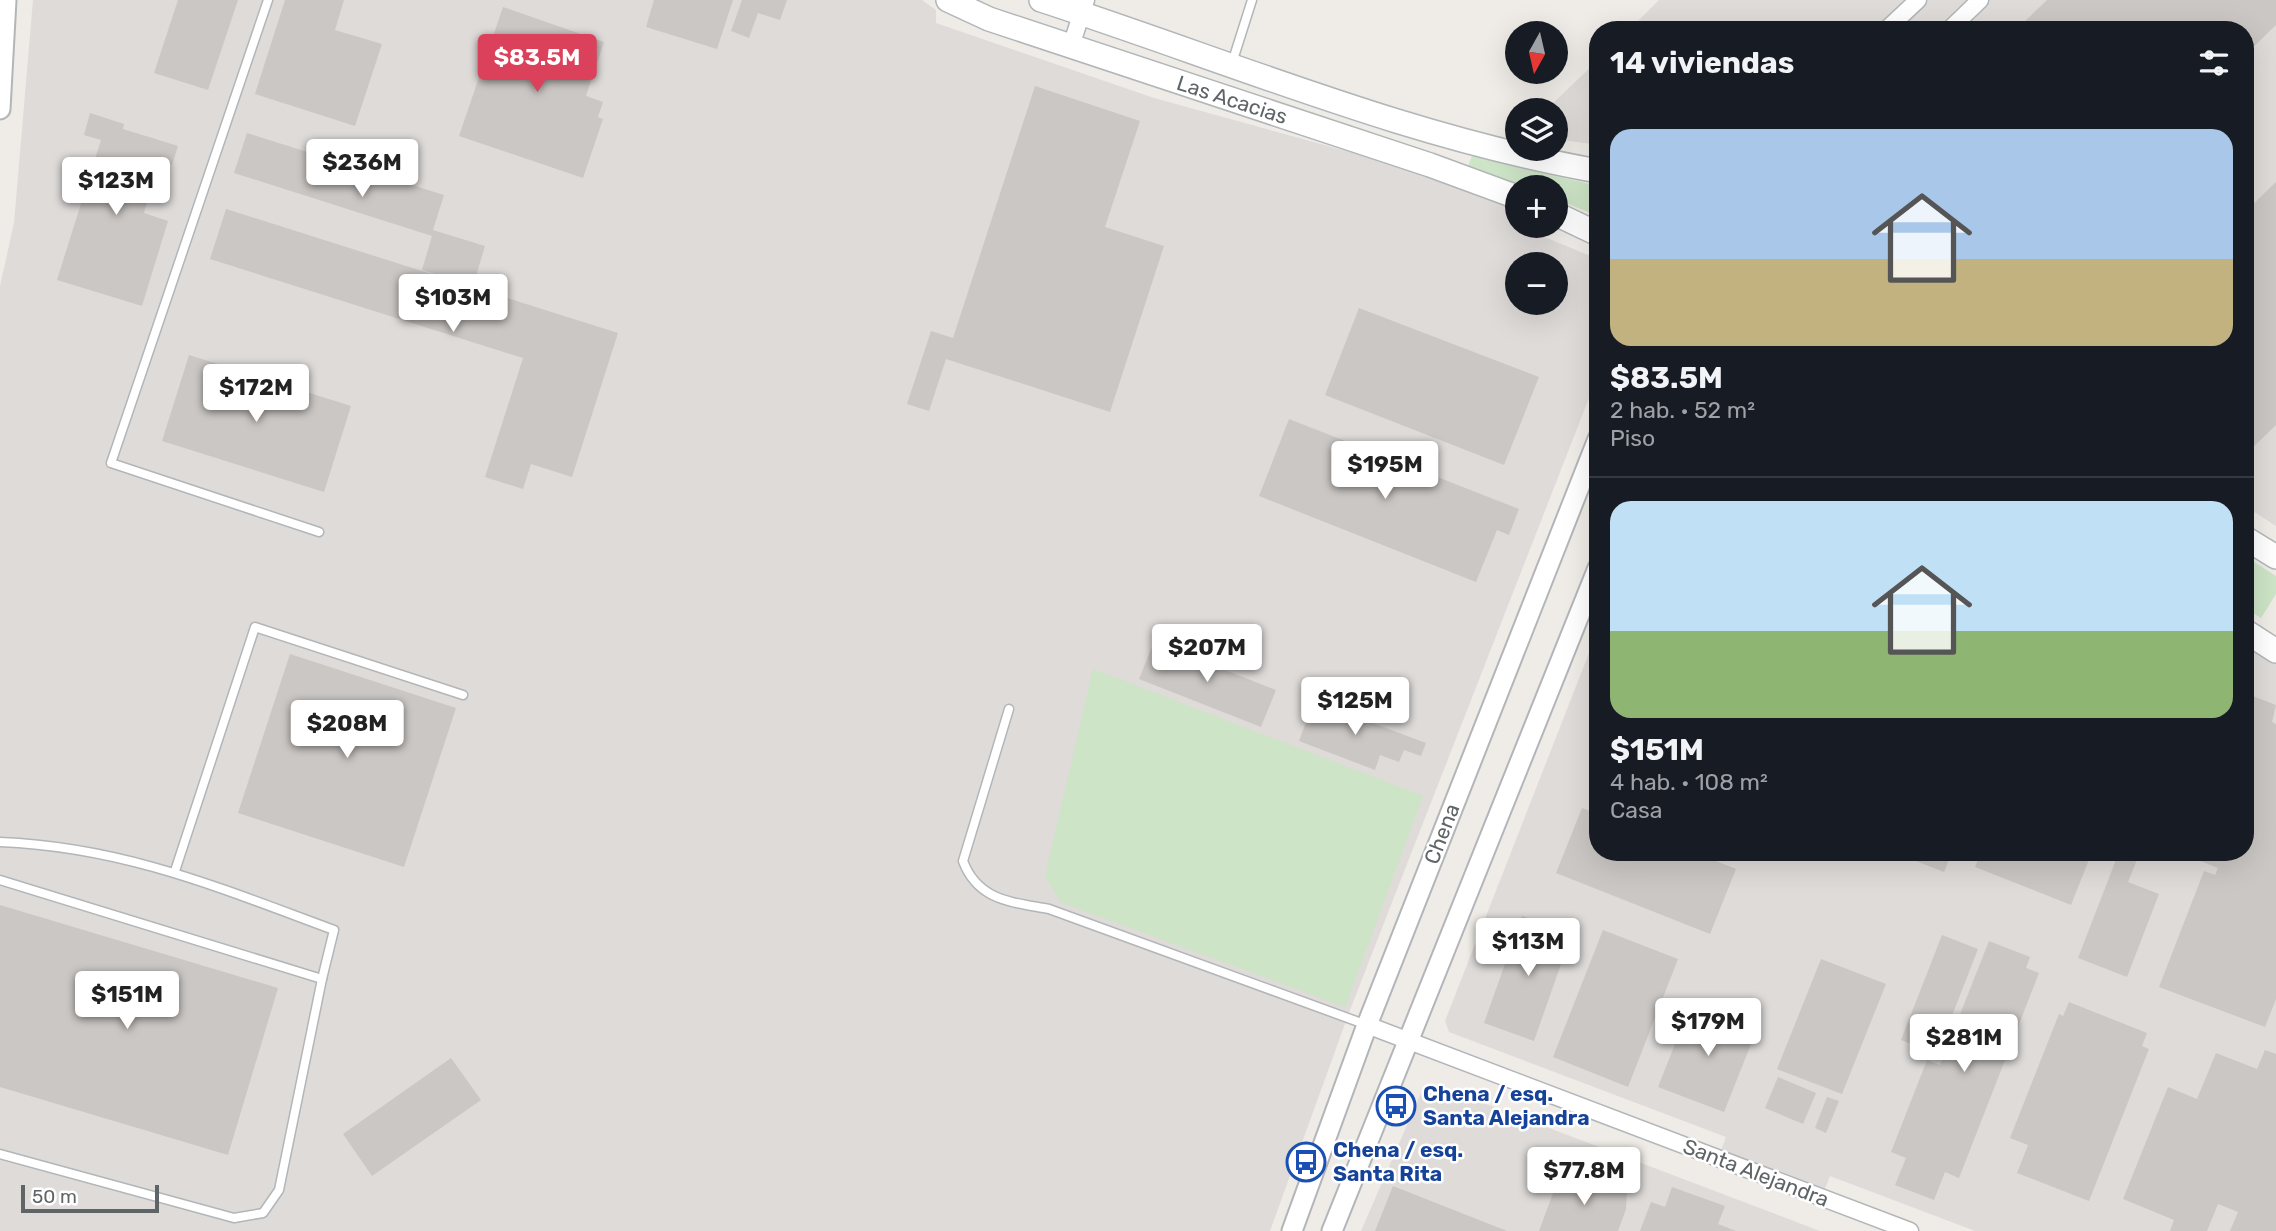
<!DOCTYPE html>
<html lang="es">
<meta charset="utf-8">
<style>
:root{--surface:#171b24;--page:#20242c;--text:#f1f3f6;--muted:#9ea1a6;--line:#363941;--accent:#db415a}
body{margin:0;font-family:Rubik,sans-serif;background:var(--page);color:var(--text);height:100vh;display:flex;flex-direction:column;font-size:26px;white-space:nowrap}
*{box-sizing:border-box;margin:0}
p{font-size:23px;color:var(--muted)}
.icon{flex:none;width:38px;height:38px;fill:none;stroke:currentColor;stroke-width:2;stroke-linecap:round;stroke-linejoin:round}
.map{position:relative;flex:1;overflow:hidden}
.panel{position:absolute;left:1589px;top:21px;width:665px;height:840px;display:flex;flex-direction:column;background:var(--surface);border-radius:28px;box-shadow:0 7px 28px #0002}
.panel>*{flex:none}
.needle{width:46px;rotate:188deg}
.buttons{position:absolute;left:1505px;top:21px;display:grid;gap:14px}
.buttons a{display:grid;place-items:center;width:63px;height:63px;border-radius:50%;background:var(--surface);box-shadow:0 7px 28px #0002;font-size:35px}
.scale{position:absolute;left:21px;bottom:18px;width:138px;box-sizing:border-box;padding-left:7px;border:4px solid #5f6466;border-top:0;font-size:19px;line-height:24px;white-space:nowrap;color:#5f6466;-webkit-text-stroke:5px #fff;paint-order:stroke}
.price{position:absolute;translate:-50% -60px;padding:0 16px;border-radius:7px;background:#fff;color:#222;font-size:23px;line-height:46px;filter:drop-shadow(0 2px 4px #0008)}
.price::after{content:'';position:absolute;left:50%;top:42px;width:21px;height:16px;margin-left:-10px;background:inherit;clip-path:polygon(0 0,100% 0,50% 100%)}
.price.current{background:var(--accent);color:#fff}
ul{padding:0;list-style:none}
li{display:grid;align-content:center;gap:14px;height:371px;padding:0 21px}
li+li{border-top:2px solid var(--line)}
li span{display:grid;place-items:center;height:217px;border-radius:21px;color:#555}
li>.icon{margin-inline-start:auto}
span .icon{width:126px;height:126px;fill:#fffc;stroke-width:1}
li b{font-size:30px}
h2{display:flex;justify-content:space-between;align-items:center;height:84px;padding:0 21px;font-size:30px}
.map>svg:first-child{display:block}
</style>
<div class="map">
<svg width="2276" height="1231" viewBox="0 0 2276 1231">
<rect width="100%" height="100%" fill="#efece7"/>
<g fill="#dedbd9" fill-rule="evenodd">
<path d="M33 0H922L936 10V23L1154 98 1440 177 1514 210 1508 219 1517 226 1598 259V375L1350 1010 1270 1231H0V286L14 223ZM1517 264H1556V303H1517Z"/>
<path d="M1659 0H2276V526L2245 506V30H1629Z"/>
<path d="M1598 60V145L1556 139V110H1546Z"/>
<path d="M1598 630V852H2245V642L2276 661V1231H1975L1830 1176 1822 1196 1719 1156 1726 1137 1449 1032 1445 1021Z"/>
<path d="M1433 1084 1820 1231H1361L1424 1086Z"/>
</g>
<g fill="#cde4c6">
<path d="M1472 156 1598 186V216L1556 199V187H1524L1468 166Z"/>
<path d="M2245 556 2276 576V594L2261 618 2245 608Z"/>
<path d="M1093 669 1423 796 1345 1007 1060 902 1045 876Z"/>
</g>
<g fill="#cbc7c4">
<path d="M178 0H238L208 90 154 73Z"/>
<path d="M285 0H344L335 30 382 44 355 126 255 94Z"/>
<path d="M654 0H733L717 49 646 27Z"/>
<path d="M742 0H787L780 20 758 13 749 38 731 31Z"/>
<path d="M2047 0H2276V25L2245 55V30H2016Z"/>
<path d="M503 7 604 42 586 96 603 102 598 117 603 119 583 178 459 136Z"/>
<path d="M1035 86 1140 121 1105 227 1164 246 1110 412 946 359 929 411 907 404 931 331 953 338Z"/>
<path d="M90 113 124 124 123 129 178 146 172 165 149 158 138 195 148 198 144 213 168 221 142 306 57 280 101 140 84 135Z"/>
<path d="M247 133 444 195 433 230 485 246 473 286 422 270 432 236 234 173Z"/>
<path d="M2276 182V425L2245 455V212Z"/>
<path d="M226 209 618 333 572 477 531 464 523 489 485 477 523 358 210 259Z"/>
<path d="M1359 308 1539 377 1504 465 1325 395Z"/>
<path d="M189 355 351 406 324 492 162 441Z"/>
<path d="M1289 419 1519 509 1509 535 1497 530 1476 582 1259 496Z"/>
<path d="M1154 642 1276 690 1261 727 1139 679Z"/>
<path d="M290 654 456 708 404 867 238 813Z"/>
<path d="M2245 693 2276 705 2272 722 2276 724V999L2265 1027 2159 987 2204 871 2215 875 2218 868 2178 852H2245Z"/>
<path d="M1314 701 1426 743 1421 756 1404 750 1399 762 1380 755 1375 770 1299 741Z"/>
<path d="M1582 808 1598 814V852H1694L1736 869 1710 934 1556 873Z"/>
<path d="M1893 852H1952L1944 872Z"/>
<path d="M1981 852H2092L2071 905 1975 867Z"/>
<path d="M2119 852H2140L2128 882 2159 894 2127 977 2078 958Z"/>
<path d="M0 905 278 988 228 1155 0 1087Z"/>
<path d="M1522 916 1572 933 1534 1041 1484 1023Z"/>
<path d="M1603 930 1678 959 1628 1087 1553 1057Z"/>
<path d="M1942 935 1978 949 1937 1054 1901 1040Z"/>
<path d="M1989 941 2030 957 2026 968 2039 973 1959 1178 1945 1172 1934 1200 1895 1185 1906 1158 1891 1152 1927 1060 1940 1065Z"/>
<path d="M1821 959 1886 984 1842 1094 1777 1069Z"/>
<path d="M2069 1002 2147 1033 2142 1046 2149 1049 2089 1201 2017 1173 2028 1145 2010 1138 2059 1014 2063 1016Z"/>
<path d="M1691 1004 1757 1029 1724 1112 1658 1087Z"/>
<path d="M2265 1050 2276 1054V1231H2230L2238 1212 2218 1204 2207 1231H2170L2174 1220 2123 1199 2168 1087 2197 1099 2216 1053 2257 1069Z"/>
<path d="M451 1058 481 1100 372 1176 343 1134Z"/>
<path d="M1778 1077 1816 1093 1803 1124 1765 1108Z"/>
<path d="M1827 1097 1839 1101 1826 1133 1815 1128Z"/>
<path d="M1562 1169 1580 1178 1585 1187 1627 1190 1626 1209 1618 1231H1539Z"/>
<path d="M1393 1186 1507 1231H1375Z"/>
<path d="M1672 1187 1725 1206 1718 1224 1736 1231H1640L1651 1202 1665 1207Z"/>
</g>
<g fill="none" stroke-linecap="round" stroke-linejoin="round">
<defs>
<g id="service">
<path d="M268 0 111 463 319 532"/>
<path d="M1232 63 1252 0"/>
<path d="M1009 709 963 861C978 901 1012 902 1049 909L1367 1025"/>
<path d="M0 842C124 847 220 888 334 930L322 979"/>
<path d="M175 871 255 627 463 695"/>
<path d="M0 880 322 979 279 1190 263 1213 234 1218 0 1154"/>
</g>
<g id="minor">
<path d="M1886 30 1918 0"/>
<path d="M1949 30 1980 0"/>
<path d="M1071 46 1086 0"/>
<path d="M1367 1025 1910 1231"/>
</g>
<g id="tertiary">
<path d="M0 109 6 0"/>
<path d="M1292 1231 1367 1025 1598 439"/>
<path d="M1332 1231 1598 568"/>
</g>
<g id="secondary">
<path d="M948 0 989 19 1430 165 1517 197"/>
<path d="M1041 0C1226 60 1406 137 1598 171"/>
<path d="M1556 214 1598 234"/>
<path d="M2245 538 2276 557"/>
<path d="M2245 631 2276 651"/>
</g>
</defs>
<use href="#service" stroke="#b2b6b8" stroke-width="11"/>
<use href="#minor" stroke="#b2b6b8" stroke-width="19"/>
<use href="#tertiary" stroke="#b2b6b8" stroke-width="23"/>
<use href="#secondary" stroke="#b1b6b8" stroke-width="26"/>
<use href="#service" stroke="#fff" stroke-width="8"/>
<use href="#minor" stroke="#fff" stroke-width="16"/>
<use href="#tertiary" stroke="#fff" stroke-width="19"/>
<use href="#secondary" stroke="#fff" stroke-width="23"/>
</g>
<defs>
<symbol id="bus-ring" viewBox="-11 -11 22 22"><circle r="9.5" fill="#fff" stroke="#1a4fb4" stroke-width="1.5"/><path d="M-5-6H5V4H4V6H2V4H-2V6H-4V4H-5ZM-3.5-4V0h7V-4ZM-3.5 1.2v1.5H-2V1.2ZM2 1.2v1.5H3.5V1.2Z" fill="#1a4fb4"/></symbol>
</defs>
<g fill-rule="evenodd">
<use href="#bus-ring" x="1374" y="1084" width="44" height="44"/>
<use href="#bus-ring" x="1284" y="1140" width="44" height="44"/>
</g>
<g text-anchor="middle" stroke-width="5" stroke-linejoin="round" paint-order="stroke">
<g font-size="21" fill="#5f6466" stroke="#fff">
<text transform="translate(1232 100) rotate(18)" y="7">Las Acacias</text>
<text transform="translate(1442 834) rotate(-69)" y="7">Chena</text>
<text transform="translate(1756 1173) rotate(21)" y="7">Santa Alejandra</text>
</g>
<g font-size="21" font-weight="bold" fill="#164399" stroke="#fff" text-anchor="start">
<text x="1423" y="1101">Chena / esq.<tspan x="1423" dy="24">Santa Alejandra</tspan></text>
<text x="1333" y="1157">Chena / esq.<tspan x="1333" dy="24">Santa Rita</tspan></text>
</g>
</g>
</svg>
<div class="buttons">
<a><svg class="needle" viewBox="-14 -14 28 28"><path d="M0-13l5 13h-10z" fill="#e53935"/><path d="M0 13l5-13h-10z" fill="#9ea1a6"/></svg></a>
<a><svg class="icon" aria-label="layers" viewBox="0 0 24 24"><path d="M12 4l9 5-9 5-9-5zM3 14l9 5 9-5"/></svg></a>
<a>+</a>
<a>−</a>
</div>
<div class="scale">50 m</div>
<b class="price current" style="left:537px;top:94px">$83.5M</b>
<b class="price" style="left:362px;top:199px">$236M</b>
<b class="price" style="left:116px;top:217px">$123M</b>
<b class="price" style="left:453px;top:334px">$103M</b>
<b class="price" style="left:256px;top:424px">$172M</b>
<b class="price" style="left:1385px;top:501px">$195M</b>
<b class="price" style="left:1207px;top:684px">$207M</b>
<b class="price" style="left:1355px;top:737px">$125M</b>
<b class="price" style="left:347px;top:760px">$208M</b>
<b class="price" style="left:1528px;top:978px">$113M</b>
<b class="price" style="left:127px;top:1031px">$151M</b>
<b class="price" style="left:1708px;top:1058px">$179M</b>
<b class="price" style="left:1964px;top:1074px">$281M</b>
<b class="price" style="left:1584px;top:1207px">$77.8M</b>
<section class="panel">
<h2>14 viviendas<svg class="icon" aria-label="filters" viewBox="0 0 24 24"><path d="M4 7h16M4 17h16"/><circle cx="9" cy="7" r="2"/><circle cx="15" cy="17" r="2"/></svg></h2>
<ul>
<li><span style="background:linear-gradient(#a9c7e8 60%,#c2b280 0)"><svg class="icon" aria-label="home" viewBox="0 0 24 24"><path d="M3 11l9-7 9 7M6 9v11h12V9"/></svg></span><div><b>$83.5M</b><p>2 hab. · 52 m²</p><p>Piso</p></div></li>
<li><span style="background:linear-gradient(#bfe0f5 60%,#8fb573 0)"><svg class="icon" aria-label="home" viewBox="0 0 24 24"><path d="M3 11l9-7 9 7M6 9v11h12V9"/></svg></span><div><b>$151M</b><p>4 hab. · 108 m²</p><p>Casa</p></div></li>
</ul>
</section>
</div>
